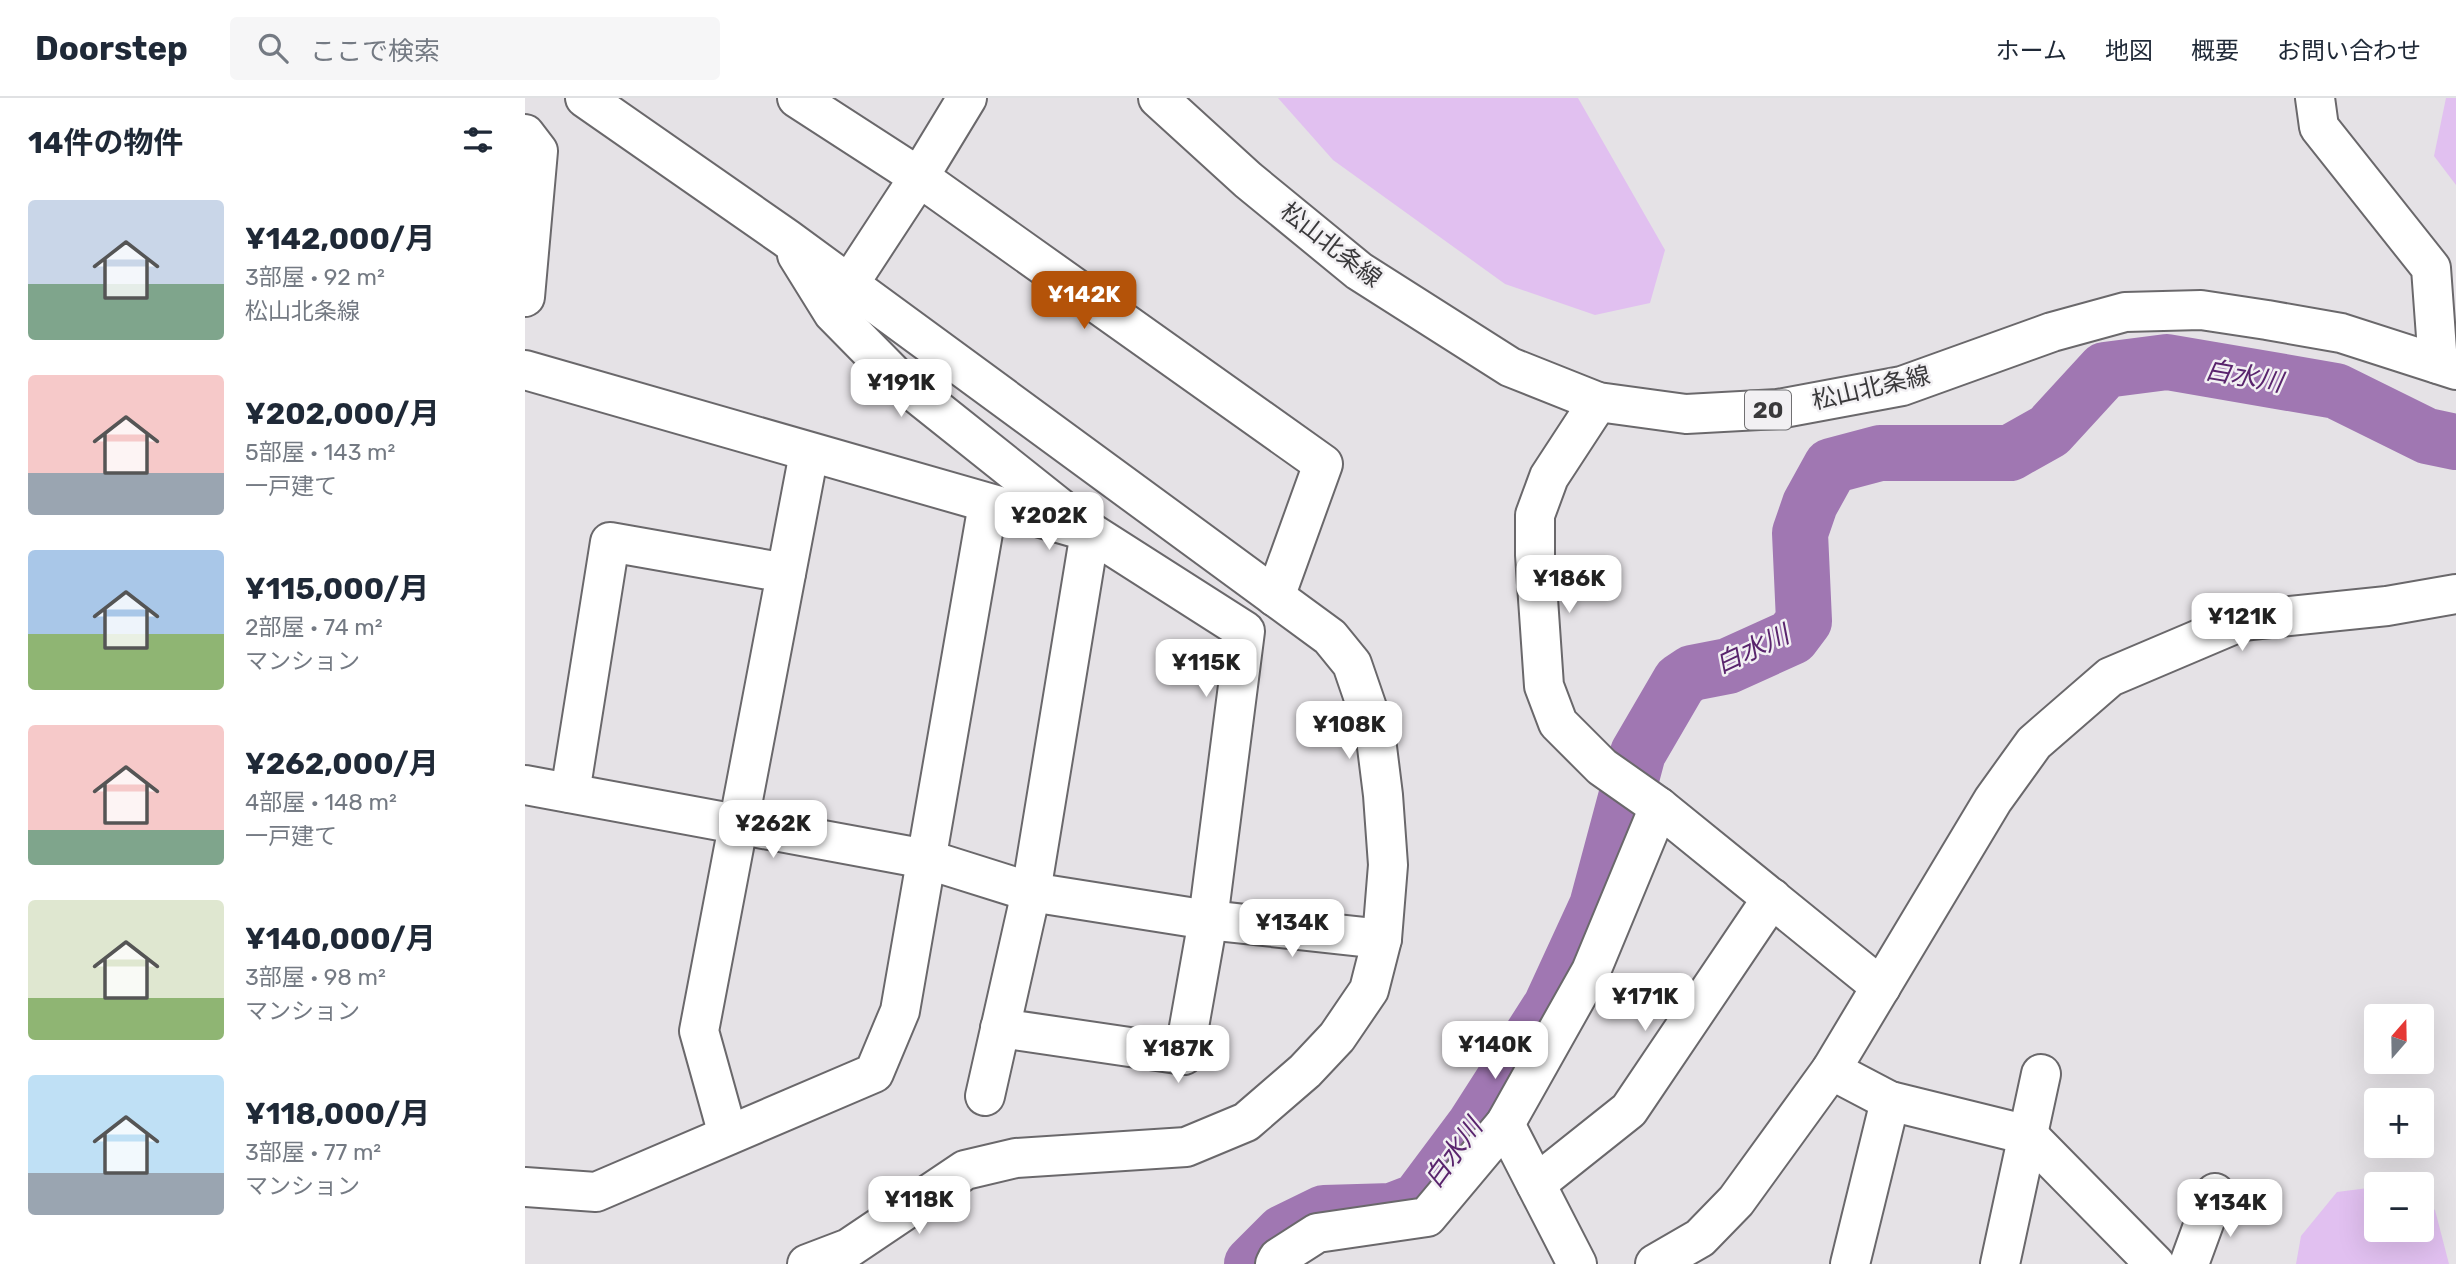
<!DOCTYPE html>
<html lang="ja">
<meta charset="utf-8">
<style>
:root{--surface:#fff;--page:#f6f6f7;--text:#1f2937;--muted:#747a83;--line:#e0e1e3;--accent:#b45309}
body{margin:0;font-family:Rubik,"Noto Sans JP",sans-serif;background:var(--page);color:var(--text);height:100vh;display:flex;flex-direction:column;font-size:26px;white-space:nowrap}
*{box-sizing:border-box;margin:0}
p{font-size:23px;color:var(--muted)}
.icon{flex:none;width:38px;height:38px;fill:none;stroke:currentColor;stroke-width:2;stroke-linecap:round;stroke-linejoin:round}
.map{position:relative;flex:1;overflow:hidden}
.side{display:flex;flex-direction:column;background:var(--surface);width:525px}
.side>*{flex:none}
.needle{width:46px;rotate:20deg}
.buttons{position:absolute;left:1839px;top:906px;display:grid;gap:14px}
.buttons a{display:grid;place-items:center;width:70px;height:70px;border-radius:7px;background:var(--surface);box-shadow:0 7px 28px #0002;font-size:35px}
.price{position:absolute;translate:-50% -60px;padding:0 16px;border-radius:14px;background:#fff;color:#222;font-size:23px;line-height:46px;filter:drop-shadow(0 2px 4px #0008)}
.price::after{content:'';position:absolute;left:50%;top:42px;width:21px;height:16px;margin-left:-10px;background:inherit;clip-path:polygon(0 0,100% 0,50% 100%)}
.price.active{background:var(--accent);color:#fff}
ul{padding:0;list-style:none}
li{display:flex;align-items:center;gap:21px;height:175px;padding:0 28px}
li span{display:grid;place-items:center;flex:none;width:196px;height:140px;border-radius:7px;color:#555}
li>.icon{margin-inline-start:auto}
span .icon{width:84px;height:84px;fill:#fffc;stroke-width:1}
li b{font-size:30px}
h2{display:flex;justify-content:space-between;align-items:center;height:84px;padding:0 28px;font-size:30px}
header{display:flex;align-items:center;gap:42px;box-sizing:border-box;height:98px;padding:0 35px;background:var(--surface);border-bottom:2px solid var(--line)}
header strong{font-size:33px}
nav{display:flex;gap:38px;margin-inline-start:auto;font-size:24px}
.search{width:490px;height:63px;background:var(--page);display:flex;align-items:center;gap:18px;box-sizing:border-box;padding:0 24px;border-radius:7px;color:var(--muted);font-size:26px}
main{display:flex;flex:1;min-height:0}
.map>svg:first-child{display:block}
</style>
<header>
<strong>Doorstep</strong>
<div class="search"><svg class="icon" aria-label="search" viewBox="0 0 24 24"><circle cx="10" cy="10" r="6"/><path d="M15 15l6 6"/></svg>ここで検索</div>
<nav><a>ホーム</a><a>地図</a><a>概要</a><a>お問い合わせ</a></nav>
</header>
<main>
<section class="side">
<h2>14件の物件<svg class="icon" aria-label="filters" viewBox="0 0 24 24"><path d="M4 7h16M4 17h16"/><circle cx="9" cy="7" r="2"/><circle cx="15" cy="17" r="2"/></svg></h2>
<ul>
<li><span style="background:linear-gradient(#c9d6e8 60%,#7fa58c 0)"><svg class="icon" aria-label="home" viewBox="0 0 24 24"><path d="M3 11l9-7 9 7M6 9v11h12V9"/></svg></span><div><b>¥142,000/月</b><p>3部屋 · 92 m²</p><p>松山北条線</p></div></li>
<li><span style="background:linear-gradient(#f6c9c9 70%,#9aa5b1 0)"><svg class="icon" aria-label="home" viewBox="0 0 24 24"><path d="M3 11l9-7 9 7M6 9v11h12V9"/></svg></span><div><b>¥202,000/月</b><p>5部屋 · 143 m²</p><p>一戸建て</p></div></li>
<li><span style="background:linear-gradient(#a9c7e8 60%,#8fb573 0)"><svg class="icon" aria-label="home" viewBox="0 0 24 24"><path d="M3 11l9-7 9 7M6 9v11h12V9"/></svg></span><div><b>¥115,000/月</b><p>2部屋 · 74 m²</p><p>マンション</p></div></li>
<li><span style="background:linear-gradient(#f6c9c9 75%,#7fa58c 0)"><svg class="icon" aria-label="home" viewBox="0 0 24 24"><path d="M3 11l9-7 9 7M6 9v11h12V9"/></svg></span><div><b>¥262,000/月</b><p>4部屋 · 148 m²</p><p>一戸建て</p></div></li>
<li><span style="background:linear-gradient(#dfe7d0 70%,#8fb573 0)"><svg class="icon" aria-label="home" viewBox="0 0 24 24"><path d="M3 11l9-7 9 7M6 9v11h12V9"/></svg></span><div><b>¥140,000/月</b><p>3部屋 · 98 m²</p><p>マンション</p></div></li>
<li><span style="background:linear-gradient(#bfe0f5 70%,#9aa5b1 0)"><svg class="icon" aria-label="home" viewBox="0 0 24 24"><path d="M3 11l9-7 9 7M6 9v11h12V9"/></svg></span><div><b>¥118,000/月</b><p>3部屋 · 77 m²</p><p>マンション</p></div></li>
</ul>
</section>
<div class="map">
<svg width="1931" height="1166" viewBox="0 0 1931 1166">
<rect width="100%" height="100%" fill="#e5e2e6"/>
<g fill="#e1c0f0">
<path d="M753 0H1053L1140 152 1125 205 1070 217 980 186 808 62Z"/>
<path d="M1921 0H1931V87L1909 58Z"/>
<path d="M1851 1089 1852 1132H1897V1104L1910 1112 1924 1166H1771L1776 1138 1812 1094Z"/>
</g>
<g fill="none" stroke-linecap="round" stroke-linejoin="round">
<path stroke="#a077b2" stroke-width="56" d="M727 1166 758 1135 799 1115 867 1113 893 1103 949 1028 1026 908 1072 808 1113 655 1155 583 1167 575 1203 568 1267 539 1279 523 1275 435 1285 406 1306 368 1355 355H1485L1524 333 1580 272 1642 264 1811 293 1902 338 1931 344"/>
<defs>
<g id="minor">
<path d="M60 0 261 140 805 539 827 566 850 633 858 697 863 767 857 841 844 892 812 939 780 973 721 1024 661 1049 491 1060 440 1072 324 1150 282 1166"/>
<path d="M272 0 394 79 798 366 750 499"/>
<path d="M1790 0 1794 29 1906 170 1913 266"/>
<path d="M0 36 13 53 0 199"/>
<path d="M272 157 308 215 373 281 565 434 720 533 683 822 659 957 475 930"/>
<path d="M324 186 394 79 442 0"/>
<path d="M0 272 565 434 506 794 460 998"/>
<path d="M1073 304 1024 379 1010 417V457L1019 588 1033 625 1077 669 1134 709 1356 889"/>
<path d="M0 687 401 761 506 794 683 822 857 841"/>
<path d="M45 695 85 444 261 475"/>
<path d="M1306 972 1365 1003 1503 1037 1630 1166"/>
<path d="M980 1026 1052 1166"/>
<path d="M203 1037 174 933 284 355"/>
<path d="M1011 1086 1104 1012 1247 800"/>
<path d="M0 1089 71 1094 349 975 375 913 463 406"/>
<path d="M750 1166 753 1160 792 1135 902 1119 980 1026 1066 873 1134 709"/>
<path d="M1130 1166 1175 1140 1211 1103 1306 972 1468 702 1509 645 1585 579 1717 523 1862 508 1931 496"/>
<path d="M1325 1166 1365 1003"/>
<path d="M1475 1166 1516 976"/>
<path d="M1664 1166 1690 1095"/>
</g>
<path id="major" d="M633 0 723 82 834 173 985 269 1073 304 1161 316 1253 311 1377 288 1527 234 1600 214 1676 212 1742 222 1816 235 1931 272"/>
</defs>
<use href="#minor" stroke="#6a686b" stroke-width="42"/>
<use href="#major" stroke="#6a686b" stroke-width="42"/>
<use href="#minor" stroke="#fff" stroke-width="38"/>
<use href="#major" stroke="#fff" stroke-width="38"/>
</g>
<g text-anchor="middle" stroke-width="5" stroke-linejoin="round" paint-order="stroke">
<rect fill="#f2f0f3" stroke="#717072" stroke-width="2" x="1220" y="292.5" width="46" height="39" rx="5"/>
<g font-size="23" font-weight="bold" fill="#3a393b">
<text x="1243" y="320">20</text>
</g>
<g font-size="24" fill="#3a393b" stroke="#f2f0f3">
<text transform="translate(806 147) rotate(38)" y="8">松山北条線</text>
<text transform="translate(1346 290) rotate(-13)" y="8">松山北条線</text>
</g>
<g font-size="26" font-style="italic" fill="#59246d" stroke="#f2f0f3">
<text transform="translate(1719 278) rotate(10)" y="9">白水川</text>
<text transform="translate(1227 551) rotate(-25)" y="9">白水川</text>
<text transform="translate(928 1055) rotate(-54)" y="9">白水川</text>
</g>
</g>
</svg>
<div class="buttons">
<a><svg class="needle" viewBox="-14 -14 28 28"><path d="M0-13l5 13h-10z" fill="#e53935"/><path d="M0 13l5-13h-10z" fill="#747a83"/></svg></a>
<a>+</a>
<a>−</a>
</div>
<b class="price active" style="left:559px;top:233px">¥142K</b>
<b class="price" style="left:376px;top:321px">¥191K</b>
<b class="price" style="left:524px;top:454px">¥202K</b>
<b class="price" style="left:1044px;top:517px">¥186K</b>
<b class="price" style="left:1717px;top:555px">¥121K</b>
<b class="price" style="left:681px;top:601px">¥115K</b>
<b class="price" style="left:824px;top:663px">¥108K</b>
<b class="price" style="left:248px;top:762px">¥262K</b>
<b class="price" style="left:767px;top:861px">¥134K</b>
<b class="price" style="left:1120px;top:935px">¥171K</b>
<b class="price" style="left:970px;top:983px">¥140K</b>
<b class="price" style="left:653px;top:987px">¥187K</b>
<b class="price" style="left:394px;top:1138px">¥118K</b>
<b class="price" style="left:1705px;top:1141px">¥134K</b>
</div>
</main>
